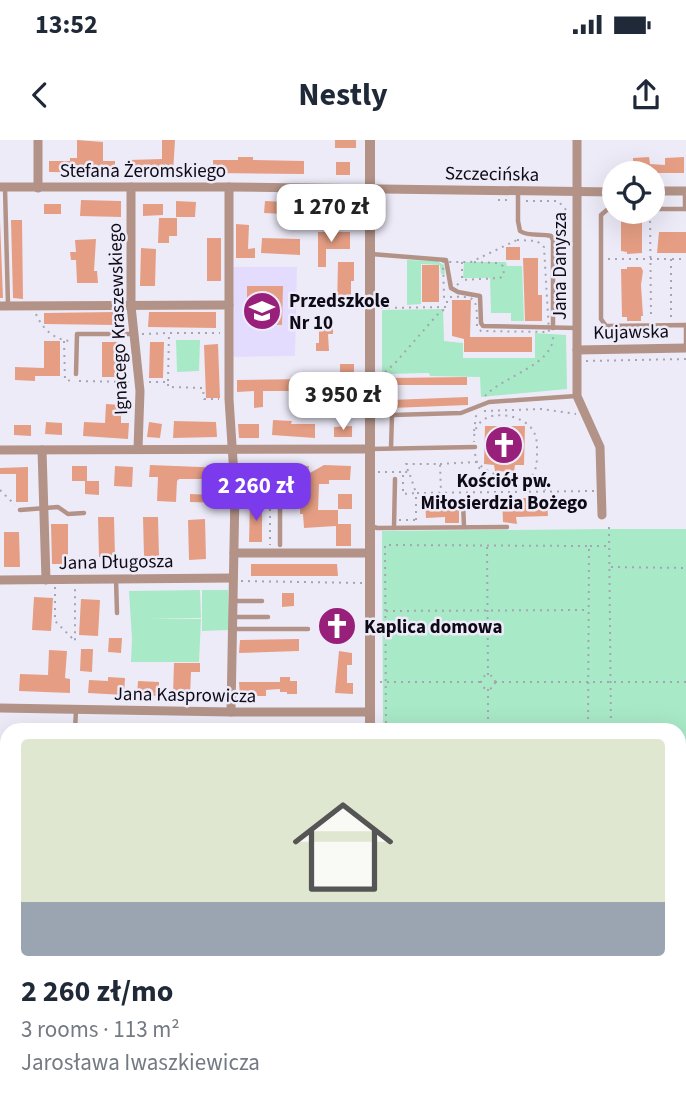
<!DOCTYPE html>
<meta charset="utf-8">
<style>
:root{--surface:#fff;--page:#f2f2f3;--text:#1f2937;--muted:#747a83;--accent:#7c3aed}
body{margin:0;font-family:"Source Sans 3",sans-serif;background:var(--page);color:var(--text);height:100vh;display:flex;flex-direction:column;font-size:26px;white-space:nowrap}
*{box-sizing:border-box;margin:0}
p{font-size:23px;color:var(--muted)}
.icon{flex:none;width:38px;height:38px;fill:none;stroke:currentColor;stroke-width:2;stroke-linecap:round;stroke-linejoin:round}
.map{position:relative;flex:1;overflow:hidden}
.details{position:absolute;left:0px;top:583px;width:686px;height:387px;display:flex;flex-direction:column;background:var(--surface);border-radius:21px 21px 0 0;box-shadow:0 7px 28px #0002}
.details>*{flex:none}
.tools{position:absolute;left:602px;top:21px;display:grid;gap:14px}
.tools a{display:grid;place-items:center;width:63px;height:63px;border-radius:50%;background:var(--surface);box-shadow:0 7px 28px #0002;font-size:35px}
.price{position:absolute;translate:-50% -60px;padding:0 16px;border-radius:14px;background:#fff;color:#222;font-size:23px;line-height:46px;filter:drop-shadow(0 2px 4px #0008)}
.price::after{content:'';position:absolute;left:50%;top:42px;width:21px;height:16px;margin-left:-10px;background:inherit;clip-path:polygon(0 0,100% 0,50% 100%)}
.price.current{background:var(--accent);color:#fff}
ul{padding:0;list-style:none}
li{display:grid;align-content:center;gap:14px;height:371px;padding:0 21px}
li span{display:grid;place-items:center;height:217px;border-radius:7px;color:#555}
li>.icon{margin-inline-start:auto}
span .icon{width:126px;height:126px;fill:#fffc;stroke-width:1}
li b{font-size:30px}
.status{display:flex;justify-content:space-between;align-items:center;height:49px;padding:0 35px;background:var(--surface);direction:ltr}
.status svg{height:19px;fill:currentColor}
header{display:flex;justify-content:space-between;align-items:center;height:91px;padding:0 21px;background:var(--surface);font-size:32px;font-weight:700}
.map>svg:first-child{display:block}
</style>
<div class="status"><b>13:52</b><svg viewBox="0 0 49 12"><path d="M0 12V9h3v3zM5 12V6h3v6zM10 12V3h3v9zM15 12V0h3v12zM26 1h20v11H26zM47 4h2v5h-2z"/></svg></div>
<header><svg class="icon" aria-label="back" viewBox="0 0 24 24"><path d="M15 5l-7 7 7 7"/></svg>Nestly<svg class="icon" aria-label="share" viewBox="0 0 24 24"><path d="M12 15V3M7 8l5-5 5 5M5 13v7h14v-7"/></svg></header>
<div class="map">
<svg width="686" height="969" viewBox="0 0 686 969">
<rect width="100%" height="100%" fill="#eeebf9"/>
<g fill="#e4dcfe">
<path d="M226 127H297L295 216 228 217Z"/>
<path d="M679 725H686V969H410V963L679 962Z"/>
</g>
<g fill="#a8e9c7">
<path d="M407 120 437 121 444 125 445 134H441L440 125 421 124V164L407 165Z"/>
<path d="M464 122H506L507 126H522L524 181H511V173H491L490 138H463Z"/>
<path d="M443 169 444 201 463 203V218H535V193L566 195 567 249 481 257 480 237 430 236 429 233 382 234V170Z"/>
<path d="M176 200H200L199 231 177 232Z"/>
<path d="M609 389H686V723H679V590H383L382 391Z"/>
<path d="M200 450 201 478 144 479H201L199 522H131L132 499 129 451Z"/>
<path d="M202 450H228L229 490 202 491Z"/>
<path d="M680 843 686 852V899L679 892Z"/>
</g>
<g fill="#e59e84">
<path d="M77 0 103 2V21H115V33L49 32V21H70V18H77Z"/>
<path d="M162 0H175L173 33 129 31V20L162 19Z"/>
<rect x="335" y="0" width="21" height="8"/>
<path d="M238 17H253V20L304 21V34L213 33V20H238Z"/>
<path d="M649 17 650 24 665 25V18L684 17V33H633V18Z"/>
<rect x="336" y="22" width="14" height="13"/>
<path d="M81 60 121 61V77L80 76Z"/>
<path d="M176 61 196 62 195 77H176Z"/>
<path d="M265 61 303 63 302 75 264 73Z"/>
<rect x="44" y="64" width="17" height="10"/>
<path d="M143 64H163V75L143 76Z"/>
<rect x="336" y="64" width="15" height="13"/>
<path d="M626 74H642V113L627 114V112L621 111V77H627Z"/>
<path d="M159 78H177V96H169V103H158Z"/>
<path d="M0 80 3 158H0Z"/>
<path d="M11 80H22L23 159 13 158Z"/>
<path d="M236 84 249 85 248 109 255 108V118H236Z"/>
<path d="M318 92H350V109H326V127H318Z"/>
<path d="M659 92H686V113H657Z"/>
<rect x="207" y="98" width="14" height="43"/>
<path d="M262 98 300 99V115L261 113Z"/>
<path d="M96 99 94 131H97L98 143H77L76 120H71L70 112H76L75 100Z"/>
<rect x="506" y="107" width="14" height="13"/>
<path d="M141 108 156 109 155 146H140Z"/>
<path d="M523 118H538V155H542V181H525Z"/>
<path d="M338 122H354V141H351V167H337Z"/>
<rect x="422" y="125" width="17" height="37"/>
<path d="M627 127H641L643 131 641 145 643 176H641V181H627V177H622L621 129H627Z"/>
<path d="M247 146H283L282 185 247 184Z"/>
<path d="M452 160H471L470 197H532V212H464V199L452 196Z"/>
<path d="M115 172V185L44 184V173Z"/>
<path d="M149 172H216V188L148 187Z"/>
<path d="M319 180H333V194H328L329 211H316V203H319Z"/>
<path d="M44 201H60V236H35V241L15 240V227L44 228Z"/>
<path d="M102 202H117L116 237H102Z"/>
<path d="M150 202H164L163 238H149Z"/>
<path d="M218 204 220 258H206L204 205Z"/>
<path d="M340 224H354V238L340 237Z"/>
<path d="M467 237V245H390V238Z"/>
<path d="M306 239V251H263V267L254 268V251L237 252V240Z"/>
<path d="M324 245 339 247 337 263 323 262Z"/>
<path d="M468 257V265L391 268V260Z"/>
<path d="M106 264 121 265V283H129L128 299 83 296 84 282 105 283Z"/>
<path d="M273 280 292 281 291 284H315V298L272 295Z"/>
<path d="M174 281 216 282 217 297 173 298Z"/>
<path d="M46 282 62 283V295L45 294Z"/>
<path d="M149 282 162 284 160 298 147 297Z"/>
<path d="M238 284H259V298H239Z"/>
<path d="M14 285H31V296L14 295Z"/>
<path d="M352 286V297H334V287Z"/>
<path d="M485 286H525L524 325H515L514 332 495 331 494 325 484 324Z"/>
<path d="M150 325 226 328V341H221V356H228V363L190 362V354L212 355 213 339H179L177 341 176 362 157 361 158 337H149Z"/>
<path d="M324 325 351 326 350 340H329V344H319L318 370H338V384H351V406H336V386L304 388 303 374H300L302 326H309L308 334Z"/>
<path d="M72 326H87V341H99V355L85 354V341H72Z"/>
<path d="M115 326 133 327 132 347 114 346Z"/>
<path d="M270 326H284V338H269Z"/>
<path d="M28 327V362H16V334H0V328Z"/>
<rect x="338" y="354" width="14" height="15"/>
<path d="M502 358H540V361L547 360 548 376 516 377 517 384 503 382Z"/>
<path d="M459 359V383H445V377L426 378 425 360Z"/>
<path d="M250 364H262V402H249Z"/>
<path d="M98 377H114L115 417H99Z"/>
<path d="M143 377H158L159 416H144Z"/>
<path d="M205 379 206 419 189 420 188 380Z"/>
<path d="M51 384H68V424H52Z"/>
<path d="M4 392H19L20 427H4Z"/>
<path d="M251 424H337L338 436H251Z"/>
<path d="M282 453H294V466L282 467Z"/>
<path d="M34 457 53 458 51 491 32 490Z"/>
<path d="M81 459 100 460 98 496 79 495Z"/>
<path d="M332 480 347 481 346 495 331 494Z"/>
<path d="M109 498H122L121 513 108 512Z"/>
<path d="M299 499V511L239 513 240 500Z"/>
<path d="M81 509H93L92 532 80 531Z"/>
<path d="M49 510 67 511 65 538 70 539V553L19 551 20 534 48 535Z"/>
<path d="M339 511 352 513V525H347V543H353V554L335 553Z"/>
<path d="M174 523H200V532H191L190 556 173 555Z"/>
<path d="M108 537 125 538 124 555 88 553 89 540 108 541Z"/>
<path d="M280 537H290V541H297V554H287V552H280V549L266 550V556H240L239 542H280Z"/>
<path d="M138 541 159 542V556L137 555Z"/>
<path d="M1 666H7V690H0Z"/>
<rect x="0" y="777" width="7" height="44"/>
<path d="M0 881 7 882V906H0Z"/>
<path d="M686 929V969H676L674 962H679V931Z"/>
<rect x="67" y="962" width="82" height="7"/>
<path d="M531 962H651L652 969H514V964Z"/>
</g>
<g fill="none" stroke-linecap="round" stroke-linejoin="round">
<g stroke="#a7a4b1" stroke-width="2" stroke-dasharray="2 5" stroke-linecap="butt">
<path d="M498 60H510"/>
<path d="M526 61H558L568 72"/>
<path d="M650 74 651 177"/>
<path d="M517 100 537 101 544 107 549 192 481 191 477 187C477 153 476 157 444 157L443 122H471Z"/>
<path d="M608 119H671V177"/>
<path d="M672 119H686"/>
<path d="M462 122V140L500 138 504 135 503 126 498 123 472 122"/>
<path d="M457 145 462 140"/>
<path d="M381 168 447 167V158"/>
<path d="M36 174C42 188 54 200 70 201"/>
<path d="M142 194 168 193"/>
<path d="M64 201 65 240 73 241"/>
<path d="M586 221 686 219"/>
<path d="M380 237 396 222 437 175 446 168"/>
<path d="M79 241 129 242"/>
<path d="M168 241 169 193H220"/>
<path d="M149 242H168V247L203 248 204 259H219"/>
<path d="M485 256C503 236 554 225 553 196"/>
<path d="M484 271 541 269 576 274"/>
<path d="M474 291 476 276 479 274"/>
<path d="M475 314 478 327 497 342 531 343 545 337V352"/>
<path d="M440 324 476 322C493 337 509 340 531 338 537 330 537 321 537 311 537 303 537 296 532 289 519 271 472 266 474 302"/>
<path d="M408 331 406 324H440L441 353"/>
<path d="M378 332H403V354L416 353 409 332H403"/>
<path d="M0 350 15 365"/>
<path d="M270 362V405"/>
<path d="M399 380H415"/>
<path d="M416 380V353L594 351"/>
<path d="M609 387 611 590"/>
<path d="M590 406H609"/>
<path d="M487 407 488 535"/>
<path d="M611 427 686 428"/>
<path d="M241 441 362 443"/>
<path d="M55 447V481L75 501V447"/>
<path d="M386 471 587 470"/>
<circle cx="488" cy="542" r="7"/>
<path d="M380 542H481"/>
<path d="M495 542H686"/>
<path d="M488 549V590"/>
<path d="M386 590 385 405 589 406 588 590"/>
<path d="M679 673H686"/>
<path d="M679 897 686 904"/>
<path d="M520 962 522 965"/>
</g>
<g stroke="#b39388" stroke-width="4.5">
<path d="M5 48 8 165"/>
<path d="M518 51V81L520 91C529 97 541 93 551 96L553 100V188"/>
<path d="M685 52V69"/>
<path d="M614 69H608L601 75V179L606 186 686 185V208"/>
<path d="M653 69H686"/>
<path d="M371 114 446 120 451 148 458 152 480 156 481 183 483 186 577 188"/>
<path d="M76 234 77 194H132"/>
<path d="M391 308 392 275 461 273 489 262 576 256"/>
<path d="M371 309 475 307"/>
<path d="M236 351 280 355V405"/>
<path d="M463 362 464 387"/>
<path d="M20 370 58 367 68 374 84 373"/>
<path d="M371 386 377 388 507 387"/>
<path d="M394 388 395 339"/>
<path d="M116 439 117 473"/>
<path d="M234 461H262"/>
<path d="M234 477H268"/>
<path d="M233 489H308"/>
<path d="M75 590 76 570"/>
<path d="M681 774 686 814"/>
<path d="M686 816 679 824 686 829"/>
<path d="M679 918 686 916"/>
<path d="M209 962V969"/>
<path d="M460 962 473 969"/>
<path d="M56 969V962"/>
<path d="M160 969V962"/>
<path d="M400 969V962"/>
<path d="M442 969 444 962"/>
</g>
<g stroke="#b39388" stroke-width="9">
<path d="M38 0V48"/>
<path d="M577 0V256L600 307 602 375"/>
<path d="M0 47H229L614 52"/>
<path d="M131 47V166L140 251 138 309"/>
<path d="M229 47V259L235 351 231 572"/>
<path d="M653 51H686"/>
<path d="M0 166 229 165"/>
<path d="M577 210 686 208"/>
<path d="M0 310 370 309"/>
<path d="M42 310 46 440"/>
<path d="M234 413H370"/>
<path d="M0 440 233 438"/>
<path d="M0 568 231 572H370"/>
<path d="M0 734 7 733"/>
<path d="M0 868H7"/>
</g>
<g stroke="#b39388" stroke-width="10">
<path d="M370 0V590"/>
<path d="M372 969V962"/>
</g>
</g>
<defs>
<symbol id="school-disc" viewBox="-11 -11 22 22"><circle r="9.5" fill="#98207b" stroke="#eeebf9"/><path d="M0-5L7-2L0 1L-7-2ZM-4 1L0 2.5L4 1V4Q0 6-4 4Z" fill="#fff"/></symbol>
<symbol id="church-disc" viewBox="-11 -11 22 22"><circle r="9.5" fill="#98207b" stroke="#eeebf9"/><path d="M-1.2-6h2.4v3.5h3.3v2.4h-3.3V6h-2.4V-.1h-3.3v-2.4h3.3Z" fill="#fff"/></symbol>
</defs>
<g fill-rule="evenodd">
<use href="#school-disc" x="240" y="149" width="44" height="44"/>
<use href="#church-disc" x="482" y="283" width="44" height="44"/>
<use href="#church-disc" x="315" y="464" width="44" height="44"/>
</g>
<g text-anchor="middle" stroke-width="5" stroke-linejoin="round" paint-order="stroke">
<g font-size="19" fill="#0e0a16" stroke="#eeebf9">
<text x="143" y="37">Stefana Żeromskiego</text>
<text transform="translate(492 33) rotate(1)" y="7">Szczecińska</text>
<text transform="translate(559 126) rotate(-90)" y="7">Jana Danysza</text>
<text transform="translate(117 179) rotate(-92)" y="7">Ignacego Kraszewskiego</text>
<text transform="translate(631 191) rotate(-1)" y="7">Kujawska</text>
<text transform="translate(116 421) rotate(-1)" y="7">Jana Długosza</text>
<text transform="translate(185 554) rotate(1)" y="7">Jana Kasprowicza</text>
</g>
<g font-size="19" font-weight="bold" fill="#0e0a16" stroke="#eeebf9" text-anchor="start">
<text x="289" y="167">Przedszkole<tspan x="289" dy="22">Nr 10</tspan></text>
<text x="504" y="347" text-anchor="middle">Kościół pw.<tspan x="504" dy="22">Miłosierdzia Bożego</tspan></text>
<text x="364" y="493">Kaplica domowa</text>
</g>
</g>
</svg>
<div class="tools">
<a><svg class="icon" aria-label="locate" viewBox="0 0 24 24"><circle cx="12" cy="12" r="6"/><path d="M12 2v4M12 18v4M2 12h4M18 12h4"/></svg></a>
</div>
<b class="price" style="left:331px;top:104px">1 270 zł</b>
<b class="price" style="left:343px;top:292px">3 950 zł</b>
<b class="price current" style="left:256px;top:383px">2 260 zł</b>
<section class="details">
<ul>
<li><span style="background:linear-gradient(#dfe7d0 75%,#9aa5b1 0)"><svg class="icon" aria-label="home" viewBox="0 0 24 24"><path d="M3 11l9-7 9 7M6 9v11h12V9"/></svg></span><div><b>2 260 zł/mo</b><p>3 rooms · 113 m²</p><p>Jarosława Iwaszkiewicza</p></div></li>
</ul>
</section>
</div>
